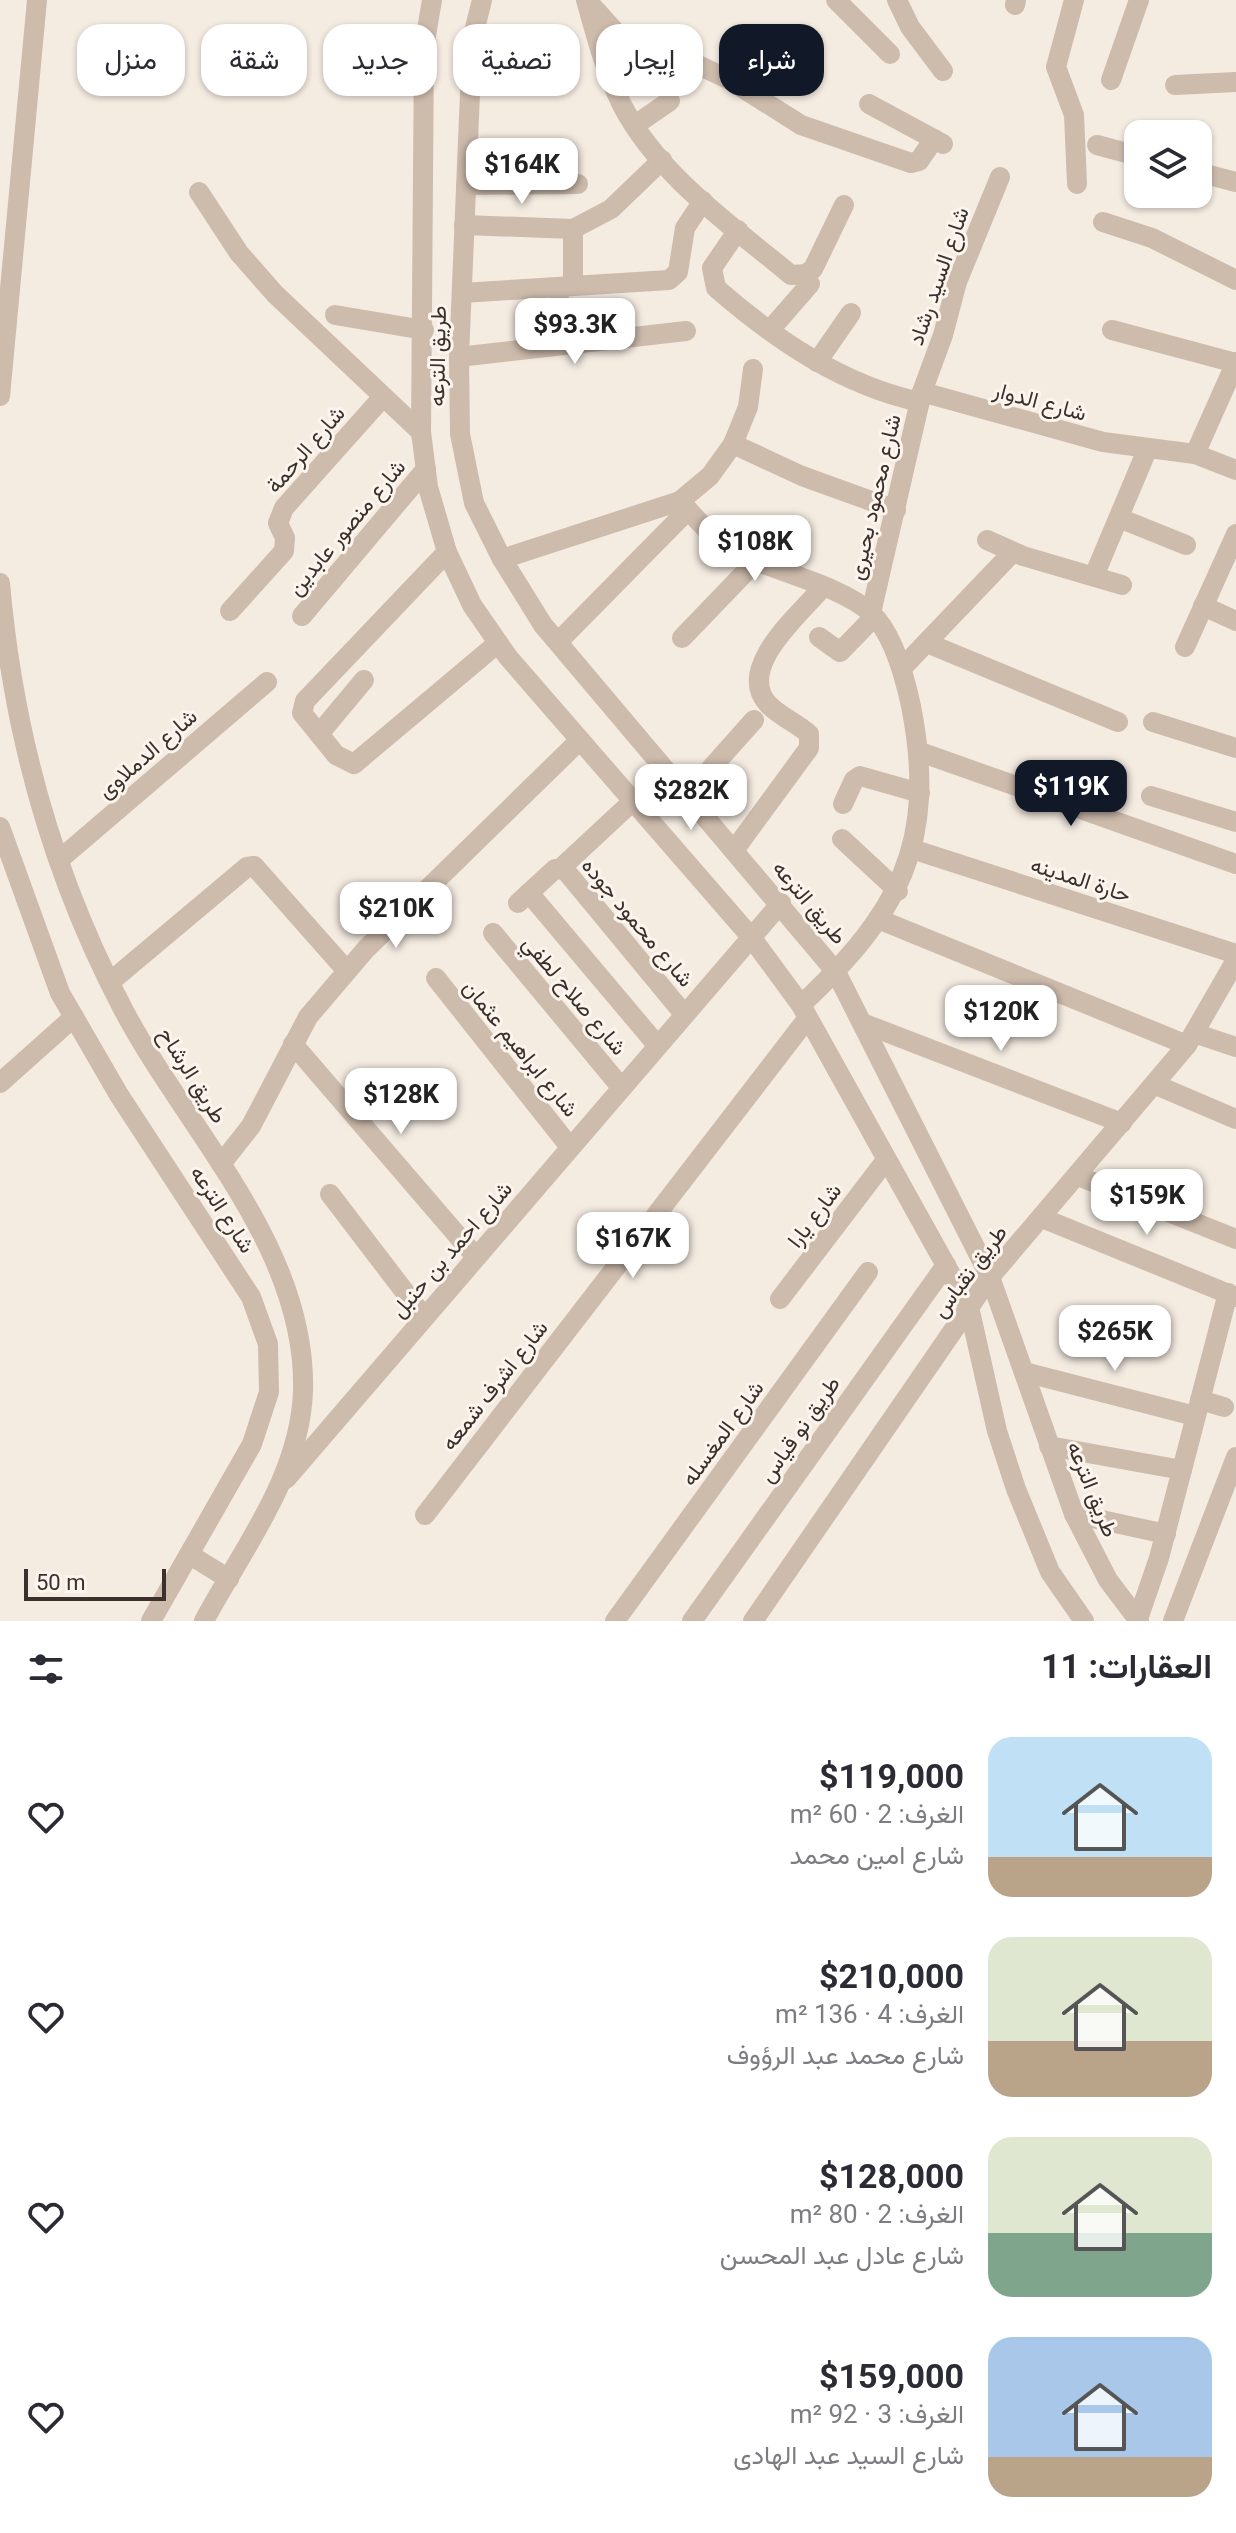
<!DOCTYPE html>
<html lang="ar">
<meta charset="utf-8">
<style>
:root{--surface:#fff;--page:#f2f2f3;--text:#2b2b33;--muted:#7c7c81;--accent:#111827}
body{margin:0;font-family:Roboto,Vazirmatn,sans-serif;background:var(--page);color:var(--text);direction:rtl;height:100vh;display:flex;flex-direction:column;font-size:30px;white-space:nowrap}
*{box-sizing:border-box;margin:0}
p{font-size:26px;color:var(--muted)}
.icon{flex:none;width:44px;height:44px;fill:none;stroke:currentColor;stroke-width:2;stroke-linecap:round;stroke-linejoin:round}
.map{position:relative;height:1621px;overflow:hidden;direction:ltr}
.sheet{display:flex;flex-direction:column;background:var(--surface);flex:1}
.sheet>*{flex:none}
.top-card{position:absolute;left:24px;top:24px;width:800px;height:72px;direction:rtl;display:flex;gap:16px}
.controls{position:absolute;left:1124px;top:120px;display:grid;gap:16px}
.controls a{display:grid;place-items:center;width:88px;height:88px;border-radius:16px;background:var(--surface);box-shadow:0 2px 6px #0004;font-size:40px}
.scale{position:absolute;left:24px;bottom:20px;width:142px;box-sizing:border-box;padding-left:8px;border:4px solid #3b302b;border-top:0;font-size:22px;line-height:28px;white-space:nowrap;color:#3b302b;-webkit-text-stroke:6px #fbf5ee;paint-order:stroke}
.price{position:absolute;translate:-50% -68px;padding:0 18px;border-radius:16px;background:#fff;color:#222;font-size:26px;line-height:52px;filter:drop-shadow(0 2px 4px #0008)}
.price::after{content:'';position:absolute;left:50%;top:48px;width:24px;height:18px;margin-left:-12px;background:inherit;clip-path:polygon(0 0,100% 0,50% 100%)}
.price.selected{background:var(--accent);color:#fff}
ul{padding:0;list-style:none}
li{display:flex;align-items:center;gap:24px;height:200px;padding:0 24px}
li span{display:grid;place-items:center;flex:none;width:224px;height:160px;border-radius:24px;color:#555}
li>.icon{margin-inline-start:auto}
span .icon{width:96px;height:96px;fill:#fffc;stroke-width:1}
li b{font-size:34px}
h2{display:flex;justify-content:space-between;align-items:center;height:96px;padding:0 24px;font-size:34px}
.chip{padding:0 28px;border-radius:24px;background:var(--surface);box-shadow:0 2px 6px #0004;font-size:28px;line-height:72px}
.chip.selected{background:var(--accent);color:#fff}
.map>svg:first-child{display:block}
</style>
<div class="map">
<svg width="1236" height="1621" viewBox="0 0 1236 1621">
<rect width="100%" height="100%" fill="#f4ebe1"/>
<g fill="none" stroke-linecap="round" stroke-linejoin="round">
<g stroke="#cdbbac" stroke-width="20">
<path d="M432 0 424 47 421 432 428 487 447 552 472 605 508 657 751 937 801 1005 969 1307 997 1431 1016 1489 1050 1572 1084 1621"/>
<path d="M482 0 475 28 470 93 459 357 460 434 474 503 502 559 543 625 836 972 990 1277 1074 1514 1108 1580 1139 1621"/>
<path d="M586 0C596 36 605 71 622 105 659 176 731 225 791 275L806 274 813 269 844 205"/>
<path d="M836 0 890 54"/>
<path d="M897 0 910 27 943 71"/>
<path d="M1074 0 1056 67 1074 115 1077 184"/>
<path d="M1015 5 1016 0"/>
<path d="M592 6 620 37 694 63 730 80 801 125 911 163 919 161 934 139"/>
<path d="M1111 80 1139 0"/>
<path d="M1175 85 1236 82"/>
<path d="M869 104 943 144"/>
<path d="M635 125 670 101"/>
<path d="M1097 145 1138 156"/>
<path d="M1198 172 1236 182"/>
<path d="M466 185 578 184"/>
<path d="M199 192 239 253 275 294 421 432"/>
<path d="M1103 222 1152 238 1236 280"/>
<path d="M464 225 573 229"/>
<path d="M738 230 712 268 716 288C776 340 842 385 920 402"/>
<path d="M573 286V229L611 209 662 160"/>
<path d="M558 287 563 345"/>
<path d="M462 293 669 280 678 272 685 228 703 201"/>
<path d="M335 315 424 330"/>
<path d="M770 330 810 284"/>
<path d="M1112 330 1236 363"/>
<path d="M459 357 686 331"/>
<path d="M817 362 851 313"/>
<path d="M922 392 1103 442 1195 454 1236 470"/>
<path d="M0 396 37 0"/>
<path d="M733 444 802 476 896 510"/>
<path d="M1195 454 1236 362"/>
<path d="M680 501C698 521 719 545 744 556 779 572 843 587 871 613 893 633 905 678 911 706 938 844 899 913 801 1005"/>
<path d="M1119 518 1186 545"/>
<path d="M987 540 1023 556 1122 585"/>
<path d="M447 552 305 701 302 713 336 755 354 764 498 643"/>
<path d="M502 559 680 501 710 476 733 444 748 407 753 369"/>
<path d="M1094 576 1147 450"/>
<path d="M0 583C13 732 53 876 123 1009 186 1129 307 1247 303 1391 300 1477 243 1548 204 1621"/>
<path d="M1203 606 1236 621"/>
<path d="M230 611 284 551 285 538 278 523 284 508 382 398"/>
<path d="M871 613 922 392 943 335 957 282 1000 177"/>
<path d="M302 616 426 469"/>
<path d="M819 637 840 652 874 617"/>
<path d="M682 638 757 560"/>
<path d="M558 642 688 510"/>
<path d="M927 643 1118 722"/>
<path d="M1185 647 1236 534"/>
<path d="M903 667 1013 552"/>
<path d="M1153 722 1236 748"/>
<path d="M319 734 364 680"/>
<path d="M920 752 1236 864"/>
<path d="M688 794 754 720"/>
<path d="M1151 796 1236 822"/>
<path d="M843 804 854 780 860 776 920 793"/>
<path d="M0 827 60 993 119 1095 251 1297 268 1344 269 1392 252 1444 151 1621"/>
<path d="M842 839 898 891"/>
<path d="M735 849 809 748V734C797 723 779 716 768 704 735 668 800 614 822 588"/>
<path d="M912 849 1236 954"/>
<path d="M59 860 267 682"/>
<path d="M561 868 633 801"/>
<path d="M529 893 657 1045"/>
<path d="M518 903 555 869 565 870 684 1014"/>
<path d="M878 919 1187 1045"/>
<path d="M493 933 621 1087"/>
<path d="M436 978 570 1147"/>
<path d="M110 982 247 867 254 866 347 971"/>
<path d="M865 1024 1122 1123"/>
<path d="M1194 1033 1236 1047"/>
<path d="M293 1044 476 1257"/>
<path d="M0 1083 74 1017"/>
<path d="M1156 1085 1236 1119"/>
<path d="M221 1164 251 1126 308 1017 366 949 580 740"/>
<path d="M1078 1176 1236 1239"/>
<path d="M330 1194 424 1317"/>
<path d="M1042 1218 1236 1297"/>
<path d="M780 1299 886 1160"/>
<path d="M1024 1372 1195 1416"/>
<path d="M1200 1400 1224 1407"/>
<path d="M1049 1446 1182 1470"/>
<path d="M286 1479 781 903"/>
<path d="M1074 1514 1166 1534"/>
<path d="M425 1515 807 1019"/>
<path d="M190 1555 229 1579"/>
<path d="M1138 1619 1159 1558 1228 1293"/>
<path d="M615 1621 868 1272"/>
<path d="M692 1621 946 1265"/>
<path d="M753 1621 990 1277 1187 1045 1236 960"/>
<path d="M1173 1621 1236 1457"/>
</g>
</g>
<g text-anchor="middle" stroke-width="6" stroke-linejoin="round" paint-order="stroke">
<g font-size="22" fill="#3b302b" stroke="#fbf5ee">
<text transform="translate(938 276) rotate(-71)" y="8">شارع السيد رشاد</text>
<text transform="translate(437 356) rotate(-89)" y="8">طريق الترعه</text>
<text transform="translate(1040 401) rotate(15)" y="8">شارع الدوار</text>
<text transform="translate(305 449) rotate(-49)" y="8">شارع الرحمة</text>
<text transform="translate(874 497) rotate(-77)" y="8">شارع محمود بحيرى</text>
<text transform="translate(346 527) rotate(-50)" y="8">شارع منصور عابدين</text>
<text transform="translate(147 753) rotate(-41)" y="8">شارع الدملاوى</text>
<text transform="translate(1081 879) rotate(18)" y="8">حارة المدينه</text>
<text transform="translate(810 902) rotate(50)" y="8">طريق الترعه</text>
<text transform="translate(638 922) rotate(50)" y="8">شارع محمود جوده</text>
<text transform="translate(575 995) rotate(50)" y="8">شارع صلاح لطفي</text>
<text transform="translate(521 1048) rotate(51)" y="8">شارع ابراهيم عثمان</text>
<text transform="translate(193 1075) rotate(58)" y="8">طريق الرشاح</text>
<text transform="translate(223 1209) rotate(57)" y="8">شارع الترعه</text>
<text transform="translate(814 1215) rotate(-53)" y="8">شارع يارا</text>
<text transform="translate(451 1249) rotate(-49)" y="8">شارع احمد بن حنبل</text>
<text transform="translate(969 1271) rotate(-53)" y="8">طريق نقباس</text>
<text transform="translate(494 1385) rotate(-52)" y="8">شارع اشرف شمعه</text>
<text transform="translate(799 1429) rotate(-55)" y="8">طريق نو قياس</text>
<text transform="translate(722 1433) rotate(-54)" y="8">شارع المغسله</text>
<text transform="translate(1093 1489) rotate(68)" y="8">طريق الترعه</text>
</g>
</g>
</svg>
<div class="controls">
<a><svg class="icon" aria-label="layers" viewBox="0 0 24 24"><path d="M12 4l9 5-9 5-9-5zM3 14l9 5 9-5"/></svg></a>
</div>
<div class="scale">50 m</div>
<b class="price" style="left:522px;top:206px">$164K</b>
<b class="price" style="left:575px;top:366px">$93.3K</b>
<b class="price" style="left:755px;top:583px">$108K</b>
<b class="price selected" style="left:1071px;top:828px">$119K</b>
<b class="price" style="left:691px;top:832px">$282K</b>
<b class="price" style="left:396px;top:950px">$210K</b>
<b class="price" style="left:1001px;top:1053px">$120K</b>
<b class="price" style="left:401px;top:1136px">$128K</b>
<b class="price" style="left:1147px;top:1237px">$159K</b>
<b class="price" style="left:633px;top:1280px">$167K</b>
<b class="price" style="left:1115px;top:1373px">$265K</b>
<div class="top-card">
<a class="chip selected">شراء</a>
<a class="chip">إيجار</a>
<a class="chip">تصفية</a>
<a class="chip">جديد</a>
<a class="chip">شقة</a>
<a class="chip">منزل</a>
</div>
</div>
<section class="sheet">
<h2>العقارات: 11<svg class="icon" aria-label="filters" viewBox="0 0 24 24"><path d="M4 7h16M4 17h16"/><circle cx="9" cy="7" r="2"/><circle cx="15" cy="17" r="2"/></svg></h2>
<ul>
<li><span style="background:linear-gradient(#bfe0f5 75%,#b9a48a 0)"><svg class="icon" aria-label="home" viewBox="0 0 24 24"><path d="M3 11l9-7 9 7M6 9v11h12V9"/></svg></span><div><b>$119,000</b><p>الغرف: 2 · 60 m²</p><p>شارع امين محمد</p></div><svg class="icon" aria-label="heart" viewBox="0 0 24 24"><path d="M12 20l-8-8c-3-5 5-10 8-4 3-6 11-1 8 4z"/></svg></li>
<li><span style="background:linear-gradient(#dfe7d0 65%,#b9a48a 0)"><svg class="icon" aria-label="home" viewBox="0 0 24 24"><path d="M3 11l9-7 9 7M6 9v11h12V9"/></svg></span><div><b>$210,000</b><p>الغرف: 4 · 136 m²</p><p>شارع محمد عبد الرؤوف</p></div><svg class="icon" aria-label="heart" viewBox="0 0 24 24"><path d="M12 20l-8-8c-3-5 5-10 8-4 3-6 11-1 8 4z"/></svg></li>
<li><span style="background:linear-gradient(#dfe7d0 60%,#7fa58c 0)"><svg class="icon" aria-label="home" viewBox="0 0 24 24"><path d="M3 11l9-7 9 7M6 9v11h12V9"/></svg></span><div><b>$128,000</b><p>الغرف: 2 · 80 m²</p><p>شارع عادل عبد المحسن</p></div><svg class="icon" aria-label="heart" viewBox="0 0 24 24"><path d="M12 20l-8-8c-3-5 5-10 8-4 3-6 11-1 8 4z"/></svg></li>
<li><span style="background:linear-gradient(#a9c7e8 75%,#b9a48a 0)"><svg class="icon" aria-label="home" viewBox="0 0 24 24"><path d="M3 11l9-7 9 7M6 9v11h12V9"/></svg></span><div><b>$159,000</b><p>الغرف: 3 · 92 m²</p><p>شارع السيد عبد الهادى</p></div><svg class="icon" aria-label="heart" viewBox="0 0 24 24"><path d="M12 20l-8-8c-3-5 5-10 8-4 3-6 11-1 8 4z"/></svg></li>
</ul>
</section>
